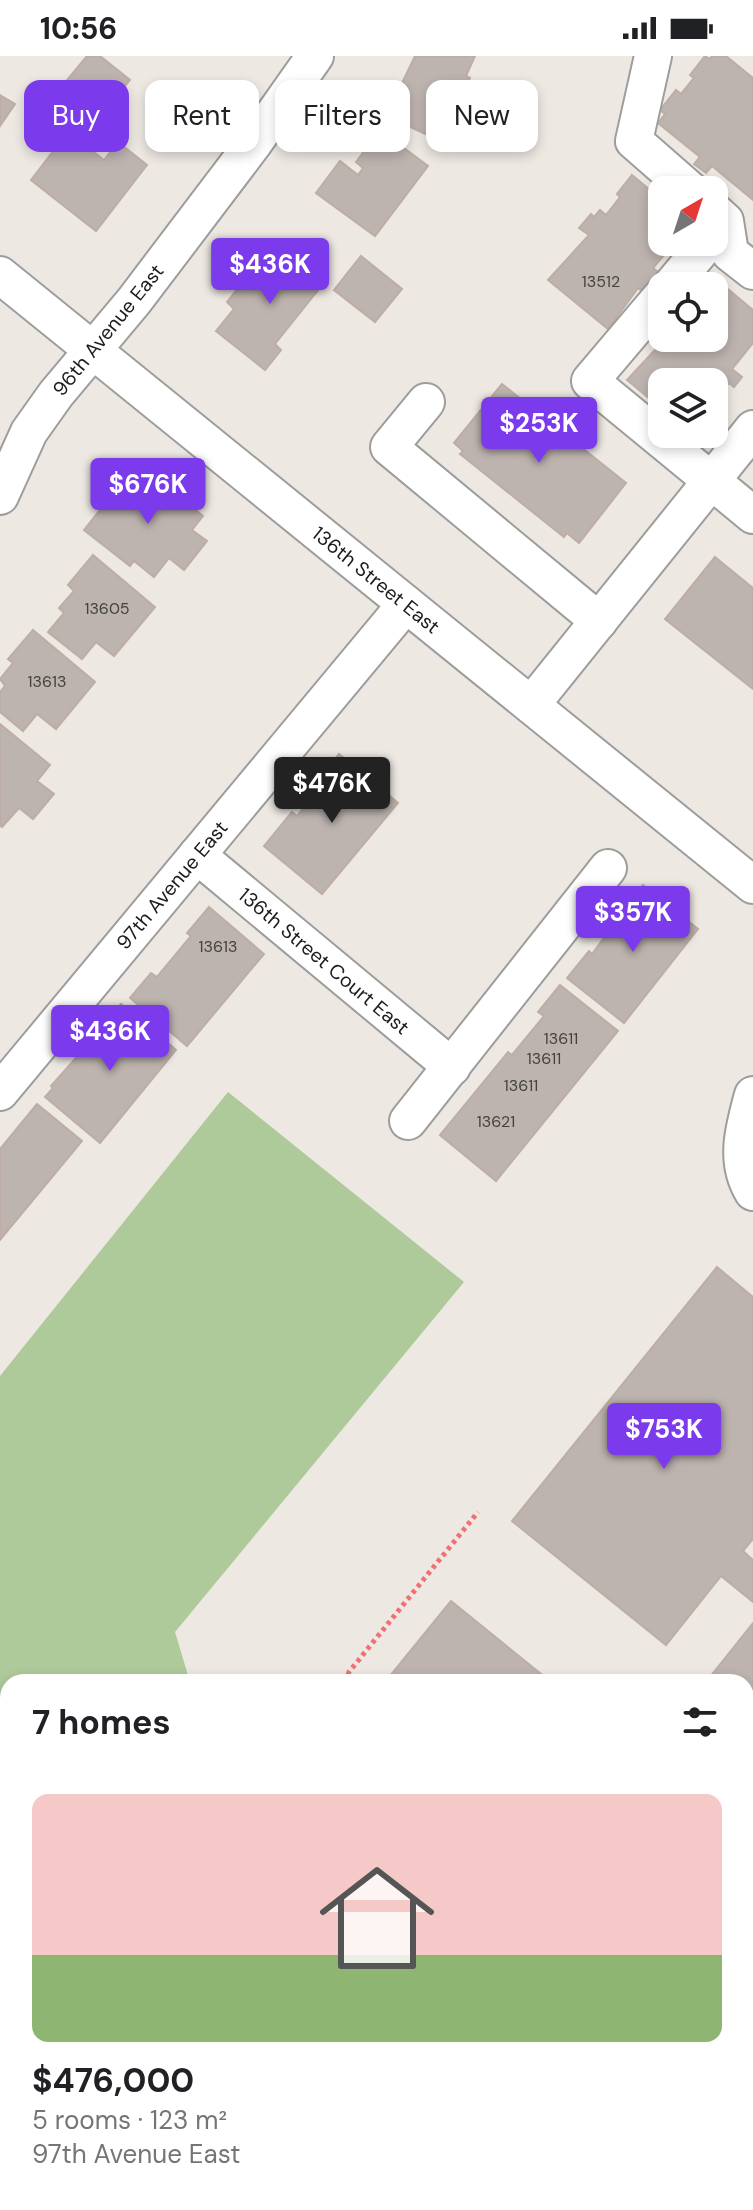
<!DOCTYPE html>
<meta charset="utf-8">
<style>
:root{--surface:#fff;--page:#f2f2f2;--text:#202124;--muted:#757577;--accent:#7c3aed}
body{margin:0;font-family:"DM Sans",sans-serif;background:var(--page);color:var(--text);height:100vh;display:flex;flex-direction:column;font-size:30px;white-space:nowrap}
*{box-sizing:border-box;margin:0}
p{font-size:26px;color:var(--muted)}
.icon{flex:none;width:44px;height:44px;fill:none;stroke:currentColor;stroke-width:2;stroke-linecap:round;stroke-linejoin:round}
.map{position:relative;flex:1;overflow:hidden}
.drawer{position:absolute;left:0px;top:1618px;width:754px;height:536px;display:flex;flex-direction:column;background:var(--surface);border-radius:24px 24px 0 0;box-shadow:0 4px 12px #0003}
.drawer>*{flex:none}
.hud{position:absolute;left:24px;top:24px;width:706px;height:72px;display:flex;gap:16px}
.needle{width:52px;rotate:39deg}
.controls{position:absolute;left:648px;top:120px;display:grid;gap:16px}
.controls a{display:grid;place-items:center;width:80px;height:80px;border-radius:16px;background:var(--surface);box-shadow:0 4px 12px #0003;font-size:40px}
.price{position:absolute;translate:-50% -68px;padding:0 18px;border-radius:8px;background:var(--accent);color:#fff;font-size:26px;line-height:52px;filter:drop-shadow(0 2px 4px #0008)}
.price::after{content:'';position:absolute;left:50%;top:48px;width:24px;height:18px;margin-left:-12px;background:inherit;clip-path:polygon(0 0,100% 0,50% 100%)}
.price.current{background:#222;color:#fff}
ul{padding:0;list-style:none}
li{display:grid;align-content:center;gap:16px;height:424px;padding:0 32px}
li span{display:grid;place-items:center;height:248px;border-radius:16px;color:#555}
li>.icon{margin-inline-start:auto}
span .icon{width:144px;height:144px;fill:#fffc;stroke-width:1}
li b{font-size:34px}
h2{display:flex;justify-content:space-between;align-items:center;height:96px;padding:0 32px;font-size:34px}
.pill{padding:0 28px;border-radius:16px;background:var(--surface);box-shadow:0 4px 12px #0003;font-size:28px;line-height:72px}
.pill.current{background:var(--accent);color:#fff}
.status{display:flex;justify-content:space-between;align-items:center;height:56px;padding:0 40px;background:var(--surface);direction:ltr}
.status svg{height:22px;fill:currentColor}
.map>svg:first-child{display:block}
</style>
<div class="status"><b>10:56</b><svg viewBox="0 0 49 12"><path d="M0 12V9h3v3zM5 12V6h3v6zM10 12V3h3v9zM15 12V0h3v12zM26 1h20v11H26zM47 4h2v5h-2z"/></svg></div>
<div class="map">
<svg width="753" height="2154" viewBox="0 0 753 2154">
<rect width="100%" height="100%" fill="#ede8e2"/>
<path fill="#aec99a" d="M228 1036 464 1226 175 1576 190 1626H8V2068L0 2078V1320Z"/>
<g fill="#bdb3af" stroke="#bdada6" stroke-width="2">
<path d="M87 0H100L130 24 94 67 57 36Z"/>
<path d="M415 0H475L466 20 470 22 454 56 450 54 436 83 393 63 408 30 402 27Z"/>
<path d="M705 0 710 3 712 0H726L753 22V144L712 110 706 117 694 108 700 101 658 67 665 58 660 54 676 34 681 38 694 22 690 19Z"/>
<path d="M0 39 15 48 0 70Z"/>
<path d="M380 74 428 110 375 180 316 137 340 105 358 119 363 112 356 106Z"/>
<path d="M68 76 104 104 118 86 147 109 96 175 31 124Z"/>
<path d="M632 119 662 144V186H681L678 189 675 186 653 212 663 220 643 236 638 232 608 273 548 224 589 179 579 172 591 158 594 161 600 154 606 159 620 141 617 138Z"/>
<path d="M286 190 327 223 275 288 281 294 265 314 216 275 234 253 227 246 259 206 268 213Z"/>
<path d="M361 200 402 233 375 266 334 234Z"/>
<path d="M711 219 753 254V287L732 313 742 321 734 331 729 327 721 336 716 332 714 335V326H662V353L627 324 666 282H714V230H702Z"/>
<path d="M502 328 626 427 579 487 567 477 564 481 460 398 463 395 454 387Z"/>
<path d="M147 416 203 460 192 474 207 485 184 514 169 502 154 521 134 505 130 510 84 474 126 421 137 429Z"/>
<path d="M93 499 155 551 114 600 96 586 82 603 48 576 64 557 59 552 74 535 68 529Z"/>
<path d="M715 501 753 532V633L665 563Z"/>
<path d="M33 574 95 626 56 673 37 658 23 675 0 656V636L5 630 0 623 13 607 8 603Z"/>
<path d="M0 668 50 709 37 725 54 738 33 763 19 752 2 771 0 769Z"/>
<path d="M339 698 398 747 322 838 264 790 292 756 297 760 317 736 312 732Z"/>
<path d="M643 829 698 873 624 967 567 922 589 895 592 898Z"/>
<path d="M209 851 264 898 187 990 130 942 151 917 157 921 191 880 187 877Z"/>
<path d="M560 929 618 975 496 1125 440 1079 508 996 512 999 544 960 538 956Z"/>
<path d="M121 948 176 994 100 1087 45 1041 53 1032 51 1030 91 985 89 983Z"/>
<path d="M37 1048 82 1085 0 1184V1093Z"/>
<path d="M717 1211 753 1241V1483L743 1495 753 1504V1546L721 1520 666 1589 512 1465Z"/>
<path d="M451 1545 551 1626H385Z"/>
<path d="M753 1567V1696L746 1690V1626H706Z"/>
<path d="M746 1780 753 1786V1881L746 1890Z"/>
</g>
<g fill="none" stroke-linecap="round" stroke-linejoin="round">
<defs>
<g id="minor">
<path d="M653 0 634 85 690 134"/>
<path d="M714 155 725 165 730 197 753 215"/>
<path d="M0 219 753 829"/>
<path d="M671 230 708 186"/>
<path d="M662 240 590 325 753 459"/>
<path d="M426 346 389 391 599 565"/>
<path d="M0 440 29 376 56 338 134 245 253 88 315 0"/>
<path d="M531 649 753 373"/>
<path d="M197 799 452 1011"/>
<path d="M0 1036 406 548"/>
<path d="M753 1039C744 1072 734 1105 753 1136"/>
<path d="M408 1065 608 812"/>
</g>
</defs>
<use href="#minor" stroke="#9d9d9d" stroke-width="40"/>
<g stroke="#ef7176" stroke-width="5" stroke-dasharray="4 4" stroke-linecap="butt">
<path d="M345 1626 349 1616 478 1456"/>
<path d="M746 2022 753 2013"/>
<path d="M0 2127 8 2117"/>
<path d="M242 2146 253 2154"/>
<path d="M556 2146 565 2154"/>
<path d="M468 2154 474 2146"/>
<path d="M637 2154 644 2146"/>
</g>
<use href="#minor" stroke="#fff" stroke-width="36"/>
</g>
<g text-anchor="middle" stroke-width="7" stroke-linejoin="round" paint-order="stroke">
<g font-size="16" fill="#444241">
<text x="601" y="231">13512</text>
<text x="107" y="558">13605</text>
<text x="47" y="631">13613</text>
<text x="218" y="896">13613</text>
<text x="561" y="988">13611</text>
<text x="544" y="1008">13611</text>
<text x="521" y="1035">13611</text>
<text x="496" y="1071">13621</text>
</g>
<g font-size="20" fill="#1c1c1c" stroke="#fff">
<text transform="translate(108 274) rotate(-51)" y="7">96th Avenue East</text>
<text transform="translate(376 524) rotate(39)" y="7">136th Street East</text>
<text transform="translate(172 829) rotate(-50)" y="7">97th Avenue East</text>
<text transform="translate(324 905) rotate(40)" y="7">136th Street Court East</text>
</g>
</g>
</svg>
<div class="controls">
<a><svg class="needle" viewBox="-14 -14 28 28"><path d="M0-13l5 13h-10z" fill="#e53935"/><path d="M0 13l5-13h-10z" fill="#757577"/></svg></a>
<a><svg class="icon" aria-label="locate" viewBox="0 0 24 24"><circle cx="12" cy="12" r="6"/><path d="M12 2v4M12 18v4M2 12h4M18 12h4"/></svg></a>
<a><svg class="icon" aria-label="layers" viewBox="0 0 24 24"><path d="M12 4l9 5-9 5-9-5zM3 14l9 5 9-5"/></svg></a>
</div>
<b class="price" style="left:270px;top:250px">$436K</b>
<b class="price" style="left:539px;top:409px">$253K</b>
<b class="price" style="left:148px;top:470px">$676K</b>
<b class="price current" style="left:332px;top:769px">$476K</b>
<b class="price" style="left:633px;top:898px">$357K</b>
<b class="price" style="left:110px;top:1017px">$436K</b>
<b class="price" style="left:664px;top:1415px">$753K</b>
<div class="hud">
<a class="pill current">Buy</a>
<a class="pill">Rent</a>
<a class="pill">Filters</a>
<a class="pill">New</a>
</div>
<section class="drawer">
<h2>7 homes<svg class="icon" aria-label="filters" viewBox="0 0 24 24"><path d="M4 7h16M4 17h16"/><circle cx="9" cy="7" r="2"/><circle cx="15" cy="17" r="2"/></svg></h2>
<ul>
<li><span style="background:linear-gradient(#f6c9c9 65%,#8fb573 0)"><svg class="icon" aria-label="home" viewBox="0 0 24 24"><path d="M3 11l9-7 9 7M6 9v11h12V9"/></svg></span><div><b>$476,000</b><p>5 rooms · 123 m²</p><p>97th Avenue East</p></div></li>
</ul>
</section>
</div>
